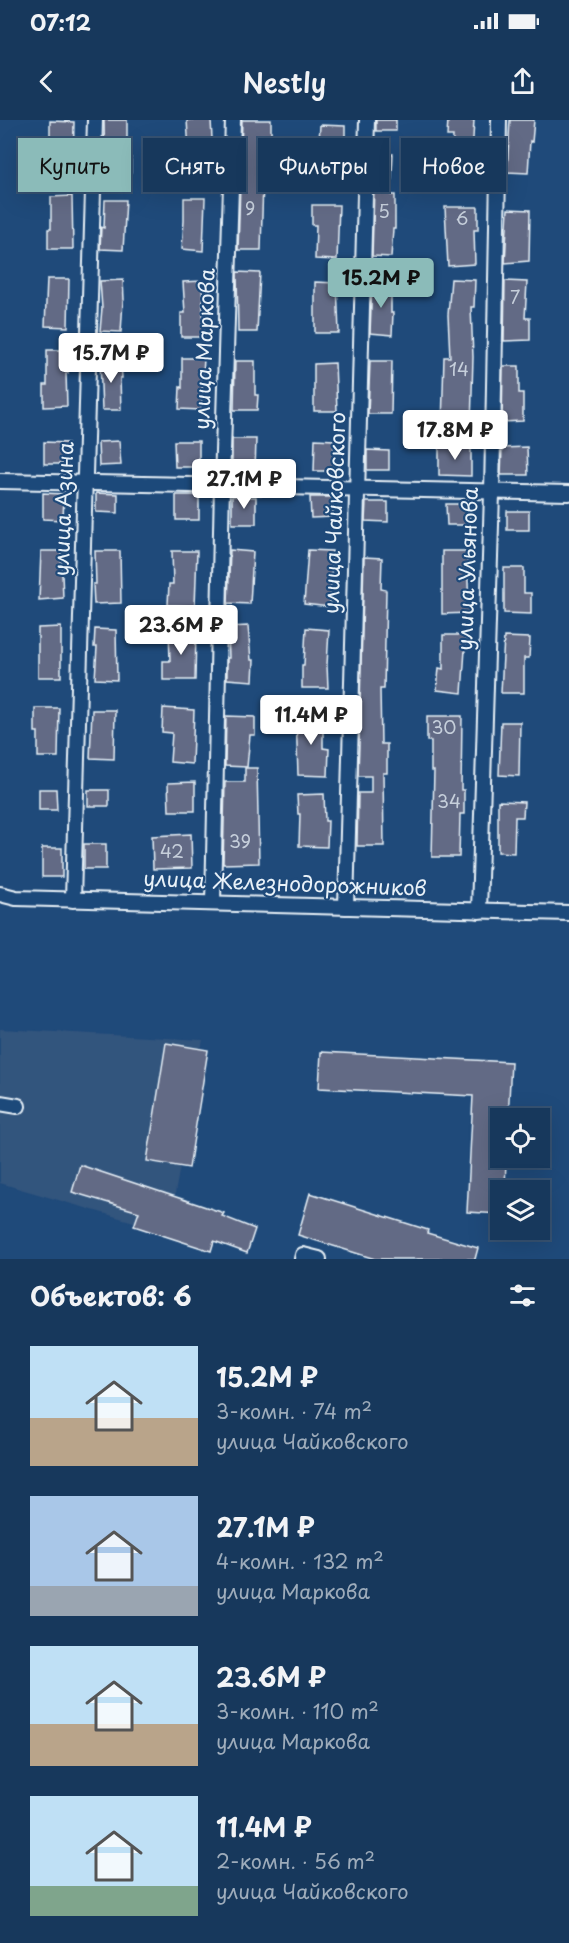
<!DOCTYPE html>
<html lang="ru">
<meta charset="utf-8">
<style>
:root{--surface:#17385c;--page:#244365;--text:#f1f3f6;--muted:#9eacbb;--line:#365272;--accent:#8bbbb9}
body{margin:0;font-family:"Playpen Sans",sans-serif;background:var(--page);color:var(--text);height:100vh;display:flex;flex-direction:column;font-size:22px;white-space:nowrap}
*{box-sizing:border-box;margin:0}
p{font-size:20px;color:var(--muted)}
.icon{flex:none;width:33px;height:33px;fill:none;stroke:currentColor;stroke-width:2;stroke-linecap:round;stroke-linejoin:round}
.map{position:relative;height:1139px;overflow:hidden}
.sheet{display:flex;flex-direction:column;background:var(--surface);flex:1}
.sheet>*{flex:none}
.hud{position:absolute;left:18px;top:18px;width:534px;height:54px;display:flex;gap:12px}
.buttons{position:absolute;left:490px;top:988px;display:grid;gap:12px}
.buttons a{display:grid;place-items:center;width:60px;height:60px;border-radius:0px;background:var(--surface);box-shadow:0 6px 24px #0002,0 0 0 2px var(--line);font-size:30px}
.price{position:absolute;translate:-50% -51px;padding:0 14px;border-radius:6px;background:#fff;color:#222;font-size:20px;line-height:39px;filter:drop-shadow(0 2px 3px #0008)}
.price::after{content:'';position:absolute;left:50%;top:36px;width:18px;height:14px;margin-left:-9px;background:inherit;clip-path:polygon(0 0,100% 0,50% 100%)}
.price.active{background:var(--accent);color:#111}
ul{padding:0;list-style:none}
li{display:flex;align-items:center;gap:18px;height:150px;padding:0 30px}
li span{display:grid;place-items:center;flex:none;width:168px;height:120px;border-radius:0px;color:#555}
li>.icon{margin-inline-start:auto}
span .icon{width:72px;height:72px;fill:#fffc;stroke-width:1}
li b{font-size:26px}
h2{display:flex;justify-content:space-between;align-items:center;height:72px;padding:0 30px;font-size:26px}
.pill{padding:0 21px;border-radius:0px;background:var(--surface);box-shadow:0 6px 24px #0002,0 0 0 2px var(--line);font-size:21px;line-height:54px}
.pill.active{background:var(--accent);color:#111}
.status{display:flex;justify-content:space-between;align-items:center;height:42px;padding:0 30px;background:var(--surface);direction:ltr}
.status svg{height:16px;fill:currentColor}
header{display:flex;justify-content:space-between;align-items:center;height:78px;padding:0 30px;background:var(--surface);font-size:27px;font-weight:600}
.map>svg:first-child{display:block}
</style>
<div class="status"><b>07:12</b><svg viewBox="0 0 49 12"><path d="M0 12V9h3v3zM5 12V6h3v6zM10 12V3h3v9zM15 12V0h3v12zM26 1h20v11H26zM47 4h2v5h-2z"/></svg></div>
<header><svg class="icon" aria-label="back" viewBox="0 0 24 24"><path d="M15 5l-7 7 7 7"/></svg>Nestly<svg class="icon" aria-label="share" viewBox="0 0 24 24"><path d="M12 15V3M7 8l5-5 5 5M5 13v7h14v-7"/></svg></header>
<div class="map">
<svg width="569" height="1139" viewBox="0 0 569 1139">
<rect width="100%" height="100%" fill="#1f4a7a"/>
<filter id="ink" filterUnits="userSpaceOnUse"><feTurbulence type="fractalNoise" baseFrequency=".0167" numOctaves="2"/><feDisplacementMap in="SourceGraphic" scale="12" xChannelSelector="R" yChannelSelector="G"/><feConvolveMatrix kernelMatrix="1 2 1 2 8 2 1 2 1" color-interpolation-filters="sRGB"/></filter>
<g filter="url(#ink)">
<path fill="#33547d" d="M0 909 203 920 168 1112 0 1063Z"/>
<g fill="#626a85" stroke="#e8f1f8" stroke-width="1.5">
<path d="M104 0H127V30L131 29V53H105Z"/>
<path d="M187 0H211L212 19 208 20 207 51 185 50 186 30H189Z"/>
<path d="M242 0H271V60H263L261 130H238Z"/>
<rect x="376" y="0" width="20" height="11"/>
<path d="M448 0H474L472 36H479L477 65 451 63 453 16H447Z"/>
<path d="M510 0H534L532 22 530 21 528 53 507 52Z"/>
<path d="M50 1 74 2 73 51 50 50Z"/>
<path d="M320 5 345 6V29L339 28 338 56 317 55Z"/>
<path d="M375 34H393L391 75H395V109H393L391 137 372 136Z"/>
<path d="M72 76 73 129H48V109H51V77Z"/>
<path d="M184 78H205L203 131 182 129 184 101Z"/>
<path d="M105 80H126L123 130 100 129 101 107 104 108Z"/>
<path d="M312 85H339L337 140 315 139 316 105H312Z"/>
<path d="M445 87H478V110H474L475 144 448 146Z"/>
<path d="M508 89 530 90 529 141 505 143Z"/>
<path d="M237 152 260 153 257 212H238Z"/>
<path d="M47 159H69L68 207 45 206Z"/>
<path d="M451 159 475 160 474 187H471L473 237 471 306H442L444 237H450L448 195Z"/>
<path d="M123 160 124 180 123 181 121 212 100 211 102 188 100 161Z"/>
<path d="M202 161 204 217H181V193H185L183 162Z"/>
<path d="M505 161 527 162 525 198H530V220L504 221Z"/>
<path d="M315 162 337 163 339 213H315Z"/>
<path d="M372 162 391 163V193H393L392 215 370 213Z"/>
<path d="M47 230H68V253H66L67 286 44 287V265H47Z"/>
<path d="M182 238H204L201 290 179 289 180 267 182 268Z"/>
<path d="M121 239 122 258H120L121 290H102L100 240Z"/>
<path d="M235 241H255V275H258L257 290H234Z"/>
<path d="M370 241H392L391 294H368Z"/>
<path d="M335 243 337 291H314V244Z"/>
<path d="M503 246H519V273H523V301L502 302Z"/>
<path d="M232 319H256L255 351H232Z"/>
<path d="M315 319 334 320V351H314Z"/>
<path d="M119 321 121 345 99 346 98 322Z"/>
<path d="M174 321H199V347H175Z"/>
<path d="M44 322 68 323 67 344H44Z"/>
<path d="M439 326 471 327V356L439 355Z"/>
<path d="M527 327 528 355H501L502 328Z"/>
<path d="M367 330 389 331V350H367Z"/>
<path d="M43 373 64 374 63 400 43 399Z"/>
<path d="M96 373 118 374V393L96 392Z"/>
<rect x="176" y="375" width="23" height="25"/>
<path d="M232 376 256 377V404H232Z"/>
<path d="M310 377H333V397L311 398Z"/>
<path d="M366 382H388V402L365 401Z"/>
<path d="M446 384H469L470 405H447Z"/>
<rect x="507" y="391" width="22" height="19"/>
<path d="M230 430 253 432 250 484 228 483Z"/>
<path d="M308 430 332 431 330 487 304 484Z"/>
<path d="M41 431H61L63 478 39 480Z"/>
<path d="M95 431H120L121 483 94 484 93 464H96Z"/>
<path d="M172 431H197L195 486 168 485 169 464H173Z"/>
<path d="M442 431H467L469 493 442 494Z"/>
<path d="M364 437 382 438 381 469 386 470 384 569H380L381 624H387V653H383L384 726H357L358 673H371V656H358Z"/>
<path d="M504 448H524V473H531V494L504 493Z"/>
<path d="M248 506 251 540H254L253 561 227 559V538H229L228 507Z"/>
<path d="M61 507V557H38V508Z"/>
<path d="M306 508 329 510 327 545 328 568H302V545H304Z"/>
<path d="M95 509 116 510 117 560 95 559 97 527H94Z"/>
<path d="M169 510H196L195 560H163V541H170Z"/>
<path d="M443 515H466L462 573 437 570 439 548 443 549Z"/>
<path d="M504 517 530 518 529 538H524V573H501Z"/>
<path d="M35 588H59L58 637H38V612H35Z"/>
<path d="M163 588 194 590 192 644 170 642 172 613 162 612Z"/>
<path d="M92 590H115L114 639 90 638Z"/>
<path d="M296 594H323V628L329 629 328 656 298 655Z"/>
<path d="M226 596 255 597V615H250L247 647 225 646Z"/>
<path d="M427 596H462L461 670H464V694H460L459 737H432L434 651H431V621H427Z"/>
<path d="M501 602H520L519 656 499 655Z"/>
<path d="M245 648H257L259 743 223 744 225 662H245Z"/>
<path d="M195 662V691H169L168 663Z"/>
<path d="M39 669H56L57 690H39Z"/>
<rect x="88" y="670" width="21" height="16"/>
<path d="M324 674 325 701H328L327 727 299 726 300 694H298L297 675Z"/>
<path d="M498 681 524 682 523 697H515L514 733 498 732Z"/>
<path d="M191 714 192 748 153 749 152 716Z"/>
<rect x="84" y="724" width="22" height="25"/>
<rect x="42" y="728" width="20" height="29"/>
<path d="M166 923 208 930 189 1048 147 1041Z"/>
<path d="M321 932 511 942 508 999H501V1038H506L505 1071H501V1094L467 1092 473 976 319 968Z"/>
<path d="M80 1045 224 1093 222 1096 255 1109 247 1133 214 1121 211 1131 134 1106 139 1092 72 1072Z"/>
<path d="M310 1073 428 1110 427 1113 478 1128 475 1139H375L298 1115Z"/>
</g>
<g fill="none" stroke-linecap="round" stroke-linejoin="round">
<defs>
<g id="minor">
<path d="M0 361 569 373"/>
<path d="M0 774 16 778 569 793"/>
<path d="M73 780 95 0"/>
<path d="M213 783 222 365 233 0"/>
<path d="M346 787 367 0"/>
<path d="M479 791 492 373 499 0"/>
<path d="M0 983 18 986"/>
<path d="M302 1139 303 1135 319 1139"/>
</g>
</defs>
<use href="#minor" stroke="#e8f1f8" stroke-width="18"/>
<use href="#minor" stroke="#1f4a7a" stroke-width="14"/>
</g>
</g>
<g text-anchor="middle" stroke-width="4.5" stroke-linejoin="round" paint-order="stroke">
<g font-size="18" fill="#c6cfdb">
<text x="250" y="95">9</text>
<text x="384" y="98">5</text>
<text x="462" y="105">6</text>
<text x="515" y="184">7</text>
<text x="459" y="256">14</text>
<text x="444" y="614">30</text>
<text x="449" y="688">34</text>
<text x="240" y="728">39</text>
<text x="172" y="738">42</text>
</g>
<g font-size="21" fill="#e8f1f8" stroke="#1f4a7a">
<text transform="translate(205 229) rotate(-88)" y="7">улица Маркова</text>
<text transform="translate(64 389) rotate(-88)" y="7">улица Азина</text>
<text transform="translate(335 393) rotate(-88)" y="7">улица Чайковского</text>
<text transform="translate(468 449) rotate(-88)" y="7">улица Ульянова</text>
<text transform="translate(285 764) rotate(2)" y="7">улица Железнодорожников</text>
</g>
</g>
</svg>
<div class="buttons">
<a><svg class="icon" aria-label="locate" viewBox="0 0 24 24"><circle cx="12" cy="12" r="6"/><path d="M12 2v4M12 18v4M2 12h4M18 12h4"/></svg></a>
<a><svg class="icon" aria-label="layers" viewBox="0 0 24 24"><path d="M12 4l9 5-9 5-9-5zM3 14l9 5 9-5"/></svg></a>
</div>
<b class="price active" style="left:381px;top:189px">15.2M ₽</b>
<b class="price" style="left:111px;top:264px">15.7M ₽</b>
<b class="price" style="left:455px;top:341px">17.8M ₽</b>
<b class="price" style="left:244px;top:390px">27.1M ₽</b>
<b class="price" style="left:181px;top:536px">23.6M ₽</b>
<b class="price" style="left:311px;top:626px">11.4M ₽</b>
<div class="hud">
<a class="pill active">Купить</a>
<a class="pill">Снять</a>
<a class="pill">Фильтры</a>
<a class="pill">Новое</a>
</div>
</div>
<section class="sheet">
<h2>Объектов: 6<svg class="icon" aria-label="filters" viewBox="0 0 24 24"><path d="M4 7h16M4 17h16"/><circle cx="9" cy="7" r="2"/><circle cx="15" cy="17" r="2"/></svg></h2>
<ul>
<li><span style="background:linear-gradient(#bfe0f5 60%,#b9a48a 0)"><svg class="icon" aria-label="home" viewBox="0 0 24 24"><path d="M3 11l9-7 9 7M6 9v11h12V9"/></svg></span><div><b>15.2M ₽</b><p>3-комн. · 74 m²</p><p>улица Чайковского</p></div></li>
<li><span style="background:linear-gradient(#a9c7e8 75%,#9aa5b1 0)"><svg class="icon" aria-label="home" viewBox="0 0 24 24"><path d="M3 11l9-7 9 7M6 9v11h12V9"/></svg></span><div><b>27.1M ₽</b><p>4-комн. · 132 m²</p><p>улица Маркова</p></div></li>
<li><span style="background:linear-gradient(#bfe0f5 65%,#b9a48a 0)"><svg class="icon" aria-label="home" viewBox="0 0 24 24"><path d="M3 11l9-7 9 7M6 9v11h12V9"/></svg></span><div><b>23.6M ₽</b><p>3-комн. · 110 m²</p><p>улица Маркова</p></div></li>
<li><span style="background:linear-gradient(#bfe0f5 75%,#7fa58c 0)"><svg class="icon" aria-label="home" viewBox="0 0 24 24"><path d="M3 11l9-7 9 7M6 9v11h12V9"/></svg></span><div><b>11.4M ₽</b><p>2-комн. · 56 m²</p><p>улица Чайковского</p></div></li>
</ul>
</section>
